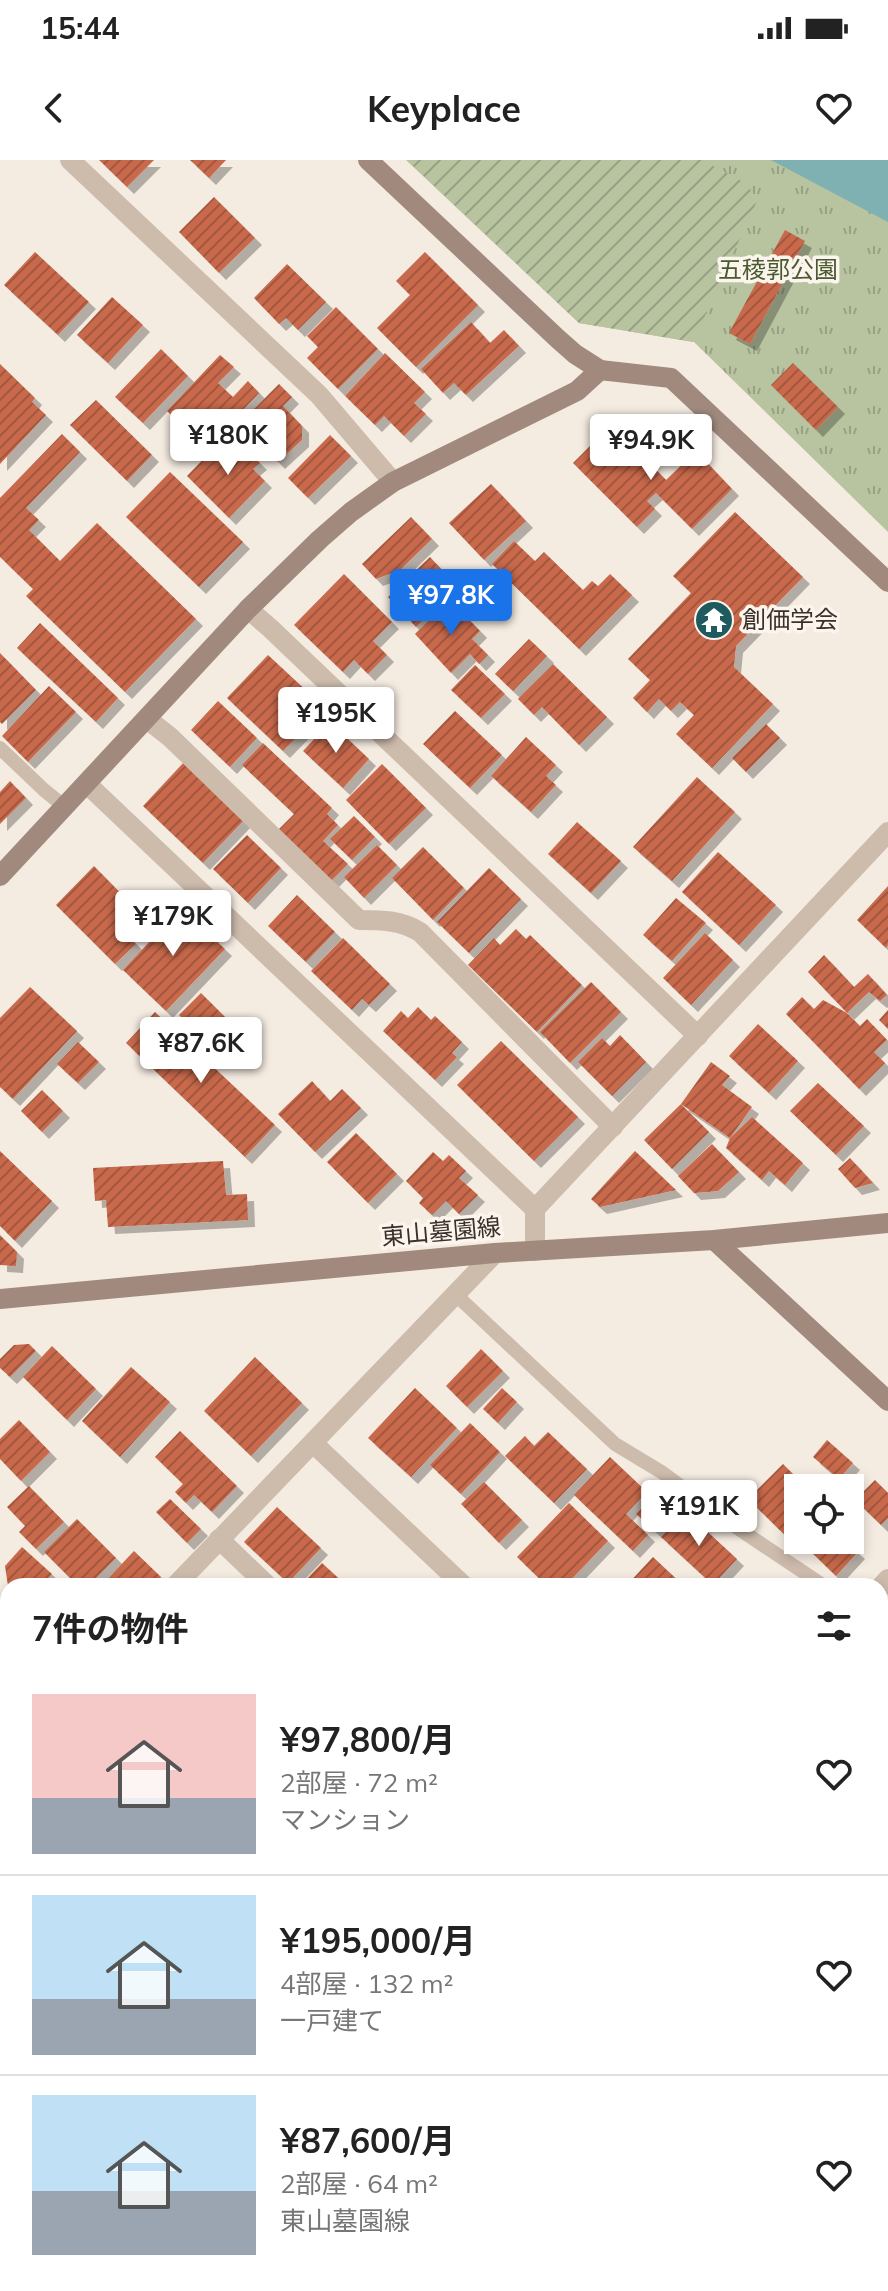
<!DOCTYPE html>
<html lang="ja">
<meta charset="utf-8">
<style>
:root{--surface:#fff;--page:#f2f2f2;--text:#222;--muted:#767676;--line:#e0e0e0;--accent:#1a73e8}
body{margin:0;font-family:Mulish,"Noto Sans JP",sans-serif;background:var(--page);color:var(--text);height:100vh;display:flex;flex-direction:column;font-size:30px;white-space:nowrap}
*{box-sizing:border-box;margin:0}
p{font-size:26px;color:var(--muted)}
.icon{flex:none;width:44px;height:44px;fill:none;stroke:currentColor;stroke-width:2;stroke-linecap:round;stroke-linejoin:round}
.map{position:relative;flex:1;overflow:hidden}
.details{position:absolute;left:0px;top:1418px;width:888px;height:714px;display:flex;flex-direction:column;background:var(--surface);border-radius:24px 24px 0 0;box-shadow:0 4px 12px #0003}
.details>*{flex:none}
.buttons{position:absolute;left:784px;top:1314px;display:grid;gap:16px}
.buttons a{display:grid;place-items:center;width:80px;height:80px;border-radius:0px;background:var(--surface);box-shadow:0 4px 12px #0003;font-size:40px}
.price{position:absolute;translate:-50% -68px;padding:0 18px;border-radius:8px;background:#fff;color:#222;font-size:26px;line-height:52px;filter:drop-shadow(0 2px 4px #0008)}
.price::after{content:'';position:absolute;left:50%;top:48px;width:24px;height:18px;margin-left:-12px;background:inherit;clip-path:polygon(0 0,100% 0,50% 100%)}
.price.on{background:var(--accent);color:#fff}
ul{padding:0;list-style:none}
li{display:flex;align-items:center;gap:24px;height:200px;padding:0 32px}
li+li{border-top:2px solid var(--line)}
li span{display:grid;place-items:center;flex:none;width:224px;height:160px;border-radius:0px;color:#555}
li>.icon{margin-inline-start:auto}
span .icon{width:96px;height:96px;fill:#fffc;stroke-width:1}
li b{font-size:34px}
h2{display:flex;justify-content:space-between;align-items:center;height:96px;padding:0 32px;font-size:34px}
.status{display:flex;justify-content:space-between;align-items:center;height:56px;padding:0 40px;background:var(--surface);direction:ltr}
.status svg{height:22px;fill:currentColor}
header{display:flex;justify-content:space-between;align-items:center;height:104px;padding:0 32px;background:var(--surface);font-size:36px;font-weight:700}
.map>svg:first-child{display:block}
</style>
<div class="status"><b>15:44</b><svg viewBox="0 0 49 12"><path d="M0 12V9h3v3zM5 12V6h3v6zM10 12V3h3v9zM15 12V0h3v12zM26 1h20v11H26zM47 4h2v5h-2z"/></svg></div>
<header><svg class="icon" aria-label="back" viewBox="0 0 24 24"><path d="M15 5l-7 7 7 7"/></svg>Keyplace<svg class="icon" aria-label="heart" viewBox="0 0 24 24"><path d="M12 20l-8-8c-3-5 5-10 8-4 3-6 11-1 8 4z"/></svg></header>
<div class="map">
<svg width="888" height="2131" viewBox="0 0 888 2131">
<defs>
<pattern id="grass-tufts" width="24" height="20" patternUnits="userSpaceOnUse" patternTransform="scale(2)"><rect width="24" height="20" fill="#b8c4a0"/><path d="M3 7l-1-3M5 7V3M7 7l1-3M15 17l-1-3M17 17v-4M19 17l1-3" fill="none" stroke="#97a083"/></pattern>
<pattern id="garden-furrows" width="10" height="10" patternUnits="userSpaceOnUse" patternTransform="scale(2)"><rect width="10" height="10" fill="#b8c4a0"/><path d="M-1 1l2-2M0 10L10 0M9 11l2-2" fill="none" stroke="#97a083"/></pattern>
<pattern id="building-hatch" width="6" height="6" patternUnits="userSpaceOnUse" patternTransform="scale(2)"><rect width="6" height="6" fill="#c8694b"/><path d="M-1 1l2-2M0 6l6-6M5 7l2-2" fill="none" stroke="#a4573f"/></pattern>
<filter id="shadow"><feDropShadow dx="7" dy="7" stdDeviation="0" flood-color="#0004"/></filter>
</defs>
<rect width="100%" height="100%" fill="#f4ebe1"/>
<path fill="url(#grass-tufts)" d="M406 0H888V372L694 182 579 163Z"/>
<path fill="url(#garden-furrows)" d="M407 0H702L747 24 757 41 693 182 579 163Z"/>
<path fill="#7fb0b2" d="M771 0H888V62Z"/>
<g fill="url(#building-hatch)" filter="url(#shadow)">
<path d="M99 0H154L127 27Z"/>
<path d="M190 0H226L209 18Z"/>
<path d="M214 37 255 78 219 113 179 72Z"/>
<path d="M785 70 805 81 750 184 729 173Z"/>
<path d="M35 92 89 142 58 175 4 125Z"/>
<path d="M425 92 478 145 416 207 377 168 410 135 396 121Z"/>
<path d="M287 104 326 142 298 170 286 158 279 164 254 138Z"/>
<path d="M112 137 143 165 108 203 77 175Z"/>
<path d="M336 147 378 189 338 229 307 198 318 187 307 176Z"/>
<path d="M471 162 490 183 504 170 519 186 466 235 454 223 443 233 421 209Z"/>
<path d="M161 189 188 216 143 263 115 237Z"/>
<path d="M385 193 425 232 414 243 426 254 404 276 384 256 375 265 345 236Z"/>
<path d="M220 195 234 207 218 223 233 237 248 221 259 233 206 289 167 251Z"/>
<path d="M793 203 838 247 816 270 771 225Z"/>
<path d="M0 204 35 238 32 242 46 255 0 304Z"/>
<path d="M279 224 292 237 283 246 302 266V280L278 302 240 263Z"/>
<path d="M96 240 152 295 127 321 70 265Z"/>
<path d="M617 270 666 320 696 291 732 329 692 369 656 333 647 341 655 349 637 367 573 303 599 277 605 283Z"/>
<path d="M62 274 80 292 26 348 39 360 29 370 60 401 97 363 196 459 125 532 26 436 33 429 0 397V338Z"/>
<path d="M330 275 351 296 308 338 288 318Z"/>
<path d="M223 279 234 291 241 284 260 303 253 309 265 321 229 358 187 316Z"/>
<path d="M170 312 243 382 199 427 126 357Z"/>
<path d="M491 324 526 361 484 400 449 363Z"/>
<path d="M735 352 803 417 736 486 734 507 773 544 712 608 676 574 694 555 680 542 671 551 659 539 647 552 633 538 650 520 628 499 691 433 673 416Z"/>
<path d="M411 357 432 379 400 410 376 419 362 404Z"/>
<path d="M514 381 535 401 544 392 583 430 592 421 598 426 610 414 632 435 579 489 492 404Z"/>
<path d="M430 397 458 427 416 467 388 437Z"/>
<path d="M344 414 392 462 373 481 387 495 368 514 354 500 343 512 294 465Z"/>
<path d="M450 440 480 471 472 479 488 495 479 504 470 494 451 513 415 474Z"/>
<path d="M40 463 118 538 96 562 17 488Z"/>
<path d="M529 479 547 496 513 531 495 514Z"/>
<path d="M0 493 36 530 2 564 0 562Z"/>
<path d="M268 495 325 548 283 591 227 538Z"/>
<path d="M553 504 607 557 579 585 542 547 534 555 518 539Z"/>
<path d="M475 505 505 534 481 558 451 530Z"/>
<path d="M49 526 76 552 28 602 2 576Z"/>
<path d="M218 541 257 578 230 607 191 570Z"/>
<path d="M455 551 502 595 470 628 423 584Z"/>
<path d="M330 562 369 599 343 628 303 591Z"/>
<path d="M766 564 780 578 746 612 732 598Z"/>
<path d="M526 577 556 605 546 616 556 625 531 652 491 616Z"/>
<path d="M263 583 332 648 327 654 338 665 323 681 348 704 330 722 276 672 294 654 242 605Z"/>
<path d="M185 601 246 658 203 703 143 646Z"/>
<path d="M382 604 426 648 389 684 346 640Z"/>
<path d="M697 617 735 652 672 721 633 687Z"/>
<path d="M10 621 26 638 0 664V632Z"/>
<path d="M354 656 375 677 352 700 330 679Z"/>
<path d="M577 662 621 701 591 733 548 694Z"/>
<path d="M247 675 281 708 248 743 213 709Z"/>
<path d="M377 685 397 705 364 738 344 717Z"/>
<path d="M423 687 464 728 433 760 392 718Z"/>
<path d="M718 692 776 745 739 785 682 732Z"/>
<path d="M94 706 140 753 123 770 136 784 115 804 56 745Z"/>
<path d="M489 708 521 739 469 793 437 762Z"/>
<path d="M888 726V785L886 788 857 760Z"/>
<path d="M297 735 335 772 306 802 268 766Z"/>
<path d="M676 738 706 763 672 801 643 775Z"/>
<path d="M177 744 225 789 166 851 123 810 152 779 148 775Z"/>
<path d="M516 769 526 779 530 775 582 825 537 872 468 805 494 778 500 785Z"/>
<path d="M705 773 733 800 691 845 663 818Z"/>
<path d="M343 778 390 824 369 845 362 839 352 850 311 811Z"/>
<path d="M824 795 854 827 868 814 887 835 880 841 869 832 847 853 808 812Z"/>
<path d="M591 822 621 852 570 903 540 872Z"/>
<path d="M30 827 77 871 13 939 0 927V858Z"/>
<path d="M201 833 241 873 219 895 179 855Z"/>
<path d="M802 837 814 849 823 840 847 853 860 866 867 859 887 880 874 892 885 903 859 929 786 854Z"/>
<path d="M418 847 431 860 435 856 462 882 452 893 457 897 435 920 383 871 401 851 408 858Z"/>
<path d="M888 850V869L879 860Z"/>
<path d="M155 852 275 965 245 997 126 883Z"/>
<path d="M758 864 798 901 769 933 729 896Z"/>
<path d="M620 875 646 902 612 936 578 902 602 878 610 886Z"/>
<path d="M501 881 578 957 534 1001 457 925Z"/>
<path d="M78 882 99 902 78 923 57 904Z"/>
<path d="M711 902 730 916 722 925 752 947 730 978 681 944 709 972 672 1009 644 980 681 944Z"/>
<path d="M312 921 330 941 342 929 361 948 315 992 278 954Z"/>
<path d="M818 923 864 966 836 995 790 951Z"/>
<path d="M42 930 63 951 42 972 21 951Z"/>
<path d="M752 957 803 1003 785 1025 769 1011 762 1020 726 988 730 978Z"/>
<path d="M356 973 397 1014 368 1043 327 1002Z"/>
<path d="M712 984 739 1012 718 1031 694 1033 678 1016Z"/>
<path d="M0 991 52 1041 15 1081 0 1066Z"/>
<path d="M635 991 676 1030 600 1047 591 1039Z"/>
<path d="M433 992 443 1001 449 995 466 1011 459 1018 478 1035 459 1054 446 1041 432 1055 419 1043 423 1038 406 1021Z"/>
<path d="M850 998 873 1023 855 1028 838 1009Z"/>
<path d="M223 1001 226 1035 247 1034 248 1060 108 1067 106 1040 95 1041 93 1008Z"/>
<path d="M0 1075 17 1092 16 1106 0 1105Z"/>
<path d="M29 1184 36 1191 10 1217 0 1208V1199L14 1185Z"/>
<path d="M52 1186 96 1229 67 1260 23 1217Z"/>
<path d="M481 1189 503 1211 467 1247 446 1226Z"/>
<path d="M255 1197 302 1243 251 1296 204 1251Z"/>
<path d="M131 1207 170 1242 120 1297 82 1261Z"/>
<path d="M415 1228 457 1268 411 1317 368 1278Z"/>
<path d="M502 1228 517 1242 498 1263 483 1249Z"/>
<path d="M19 1260 50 1292 21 1321 0 1299V1279Z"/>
<path d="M470 1263 500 1292 461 1334 430 1305Z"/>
<path d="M180 1271 237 1326 212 1352 194 1335 186 1343 175 1332 183 1324 155 1297Z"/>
<path d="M548 1272 587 1309 554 1343 505 1296 525 1276 534 1286Z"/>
<path d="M827 1280 853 1303 839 1319 813 1297Z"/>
<path d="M610 1297 647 1332 626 1354 648 1375 633 1391 574 1335Z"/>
<path d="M783 1304 807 1328H798V1382L795 1385 748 1339Z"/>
<path d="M875 1320 888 1333V1358L881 1365 855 1340Z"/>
<path d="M484 1322 522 1360 499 1383 461 1344Z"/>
<path d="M29 1326 64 1362 36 1389 19 1372 25 1366 7 1347Z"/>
<path d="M660 1328 680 1346 656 1372 636 1354Z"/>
<path d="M170 1339 201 1369 187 1383 156 1352Z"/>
<path d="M569 1343 608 1381 565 1426H547L517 1397Z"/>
<path d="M277 1347 321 1388 288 1423 244 1382Z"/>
<path d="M685 1351 737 1399 713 1425 661 1377Z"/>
<path d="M77 1359 116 1398 88 1426H78L44 1392Z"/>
<path d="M813 1380H844L858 1392 836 1416 806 1387Z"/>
<path d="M22 1387 52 1414 41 1426H8L5 1406Z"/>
<path d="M134 1391 161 1417 153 1426H101Z"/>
<path d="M653 1397 684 1426H626Z"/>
<path d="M322 1403 347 1426H300Z"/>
<path d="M880 1882 888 1890V1916L883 1921 880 1918Z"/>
<path d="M888 2109V2131H867L874 2124H880V2118Z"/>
<path d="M117 2124H169L162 2131H122Z"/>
<path d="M342 2124H370L377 2131H335Z"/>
<path d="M438 2124H499L506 2131H431Z"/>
<path d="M693 2124H752L760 2131H701Z"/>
</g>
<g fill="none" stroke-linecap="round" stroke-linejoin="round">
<g stroke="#cdbbac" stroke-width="14">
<path d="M0 588 44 630 65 647"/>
<path d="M455 1134 615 1284 663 1313 733 1365 824 1426"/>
</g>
<g stroke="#cdbbac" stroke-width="20">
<path d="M70 0 319 235 393 322"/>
<path d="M248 449 270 468 698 876"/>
<path d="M147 559 170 577 359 760C382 760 400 760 420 772L613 967"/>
<path d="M87 624 535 1049"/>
<path d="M535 1091V1049L888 672"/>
<path d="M313 1283 464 1426"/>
<path d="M219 1379 268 1426"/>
<path d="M175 1426 495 1093"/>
<path d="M880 1428 888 1419"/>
<path d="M880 1463 888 1467"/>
<path d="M0 1611 8 1603"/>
<path d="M880 1818 888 1809"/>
<path d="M220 2124 228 2131"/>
<path d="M288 2131 294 2124"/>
<path d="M585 2131 592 2124"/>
</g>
<g stroke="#a18a7d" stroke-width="20">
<path d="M368 0 558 179 575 194 600 210"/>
<path d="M0 716 248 449 320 379 351 352 393 322 577 231 600 210 671 218 888 422"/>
<path d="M714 1080 888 1241"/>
<path d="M0 1139 495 1093 714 1080 888 1063"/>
<path d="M0 1662 8 1713"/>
<path d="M73 2124 74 2131"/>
</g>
</g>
<defs>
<symbol id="temple-disc" viewBox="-11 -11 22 22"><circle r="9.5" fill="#1f5a5e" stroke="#fbf5ee"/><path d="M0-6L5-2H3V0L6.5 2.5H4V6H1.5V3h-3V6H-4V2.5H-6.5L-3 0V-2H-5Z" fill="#fff"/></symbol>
</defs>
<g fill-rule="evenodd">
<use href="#temple-disc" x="692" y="438" width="44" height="44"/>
</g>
<g text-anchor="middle" stroke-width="7" stroke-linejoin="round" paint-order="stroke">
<g font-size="24" fill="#4a5a2e" stroke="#fbf5ee">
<text x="778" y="118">五稜郭公園</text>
</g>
<g font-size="24" fill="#3b302b" stroke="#fbf5ee" text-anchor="start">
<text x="742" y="468">創価学会</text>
</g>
<g font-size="24" fill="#3b302b" stroke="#fbf5ee">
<text transform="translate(441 1072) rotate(-5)" y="8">東山墓園線</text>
</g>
</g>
</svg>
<div class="buttons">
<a><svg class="icon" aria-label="locate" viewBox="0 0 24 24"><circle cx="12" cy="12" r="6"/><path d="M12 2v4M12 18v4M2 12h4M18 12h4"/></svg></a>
</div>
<b class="price" style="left:228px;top:317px">¥180K</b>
<b class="price" style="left:651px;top:322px">¥94.9K</b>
<b class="price on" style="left:451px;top:477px">¥97.8K</b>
<b class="price" style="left:336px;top:595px">¥195K</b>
<b class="price" style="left:173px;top:798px">¥179K</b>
<b class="price" style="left:201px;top:925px">¥87.6K</b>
<b class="price" style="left:699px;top:1388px">¥191K</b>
<section class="details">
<h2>7件の物件<svg class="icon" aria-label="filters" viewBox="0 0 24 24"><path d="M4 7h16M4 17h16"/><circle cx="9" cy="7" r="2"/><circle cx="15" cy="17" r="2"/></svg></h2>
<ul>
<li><span style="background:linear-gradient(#f6c9c9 65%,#9aa5b1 0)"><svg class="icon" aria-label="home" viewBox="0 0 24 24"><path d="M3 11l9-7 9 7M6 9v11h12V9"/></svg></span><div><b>¥97,800/月</b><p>2部屋 · 72 m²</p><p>マンション</p></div><svg class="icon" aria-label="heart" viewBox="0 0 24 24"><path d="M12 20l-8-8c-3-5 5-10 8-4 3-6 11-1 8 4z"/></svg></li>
<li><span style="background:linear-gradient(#bfe0f5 65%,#9aa5b1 0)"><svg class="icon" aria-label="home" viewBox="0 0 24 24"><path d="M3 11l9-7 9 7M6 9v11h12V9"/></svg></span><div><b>¥195,000/月</b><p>4部屋 · 132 m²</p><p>一戸建て</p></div><svg class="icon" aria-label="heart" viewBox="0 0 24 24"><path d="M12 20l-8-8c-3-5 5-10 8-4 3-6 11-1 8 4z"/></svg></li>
<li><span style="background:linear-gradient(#bfe0f5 60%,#9aa5b1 0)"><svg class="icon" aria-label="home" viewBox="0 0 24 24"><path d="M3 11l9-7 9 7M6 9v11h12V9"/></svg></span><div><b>¥87,600/月</b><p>2部屋 · 64 m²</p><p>東山墓園線</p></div><svg class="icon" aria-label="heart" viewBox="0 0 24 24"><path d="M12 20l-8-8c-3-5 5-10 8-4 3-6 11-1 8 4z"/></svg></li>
</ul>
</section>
</div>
